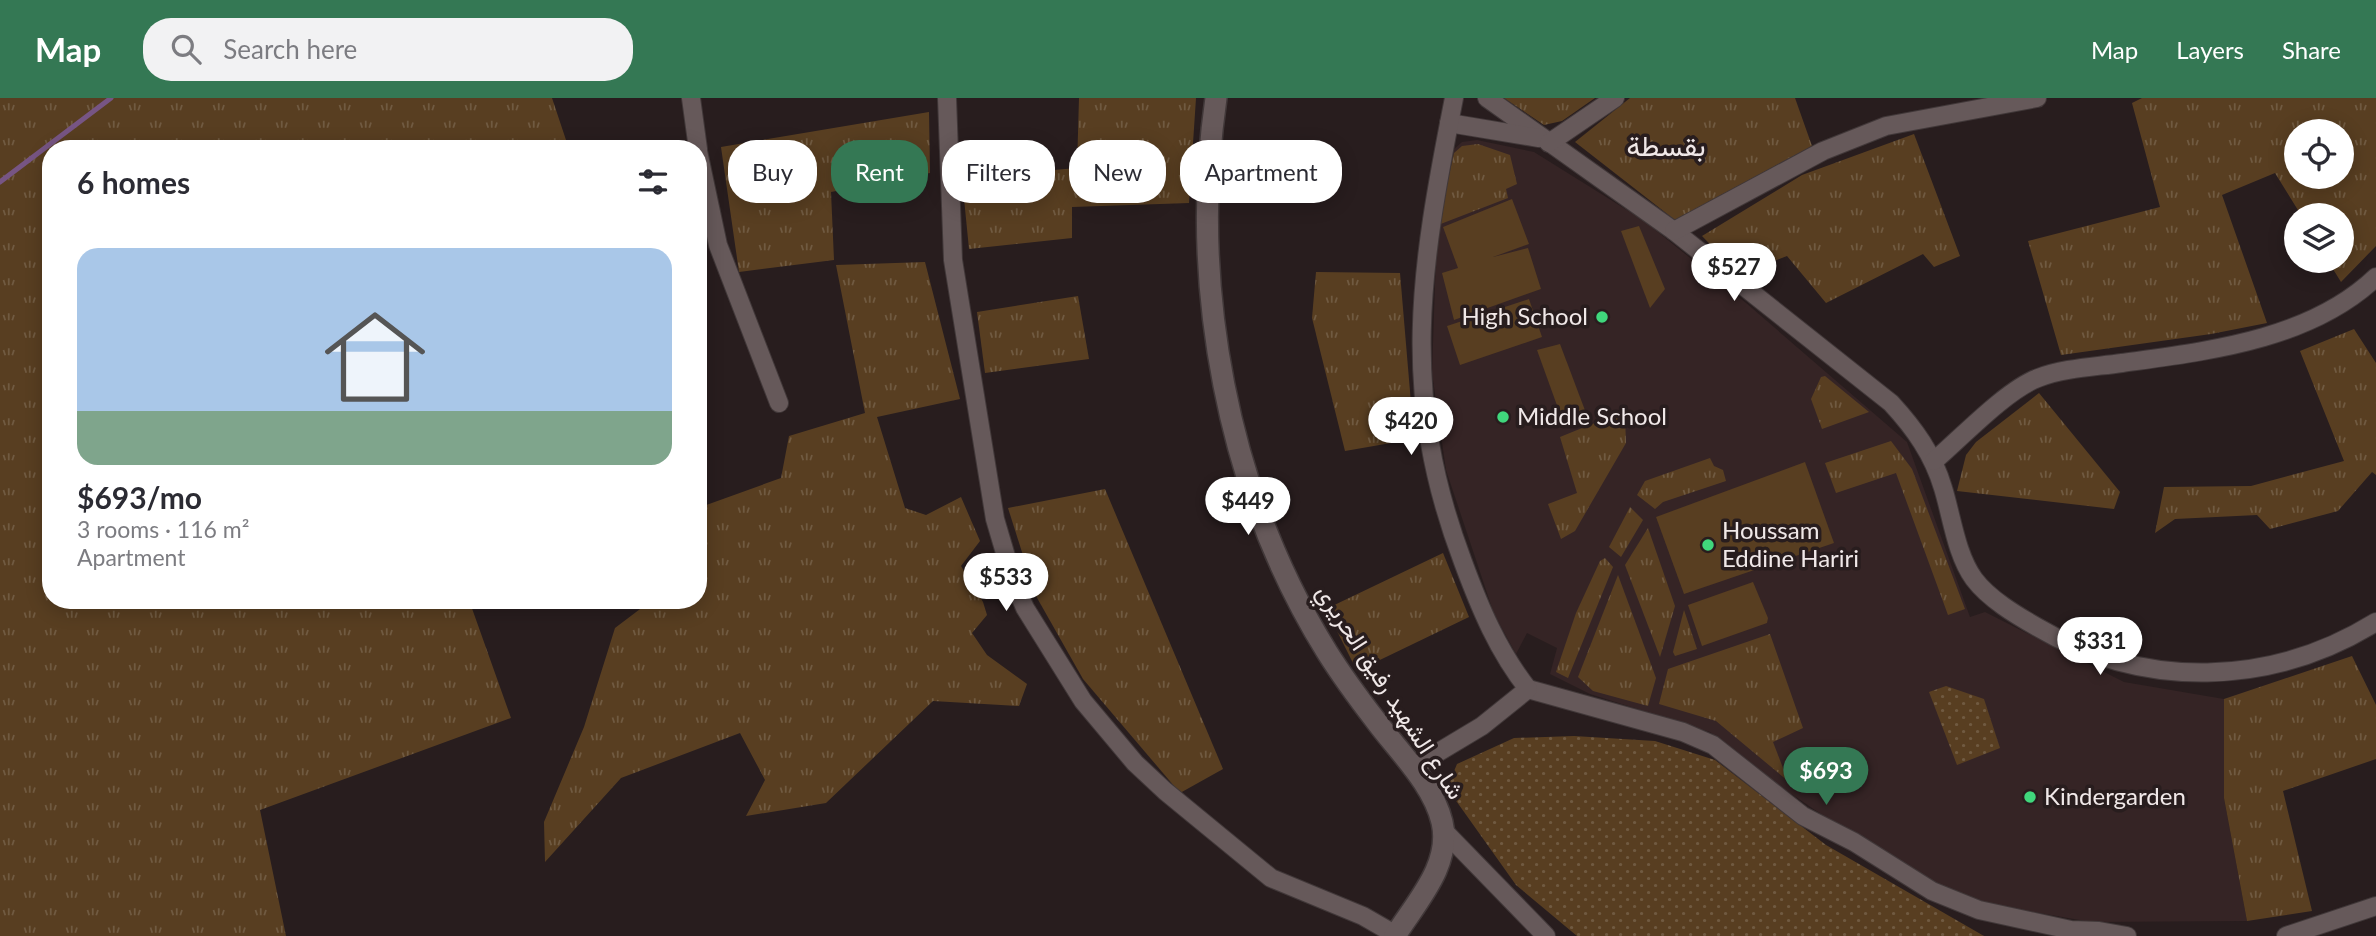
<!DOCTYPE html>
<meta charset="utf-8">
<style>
:root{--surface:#fff;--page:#f2f2f3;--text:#2b2b33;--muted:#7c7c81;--line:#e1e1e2;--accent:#347854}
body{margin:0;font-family:Lato,Vazirmatn,sans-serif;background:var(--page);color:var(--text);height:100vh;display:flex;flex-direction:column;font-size:26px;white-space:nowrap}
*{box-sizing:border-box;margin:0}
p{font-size:23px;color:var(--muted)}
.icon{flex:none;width:38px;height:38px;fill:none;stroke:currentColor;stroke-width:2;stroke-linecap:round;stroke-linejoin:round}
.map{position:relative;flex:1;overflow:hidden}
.drawer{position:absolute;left:42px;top:42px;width:665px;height:469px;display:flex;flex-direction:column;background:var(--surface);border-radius:28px;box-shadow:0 4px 18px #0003}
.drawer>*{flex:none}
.banner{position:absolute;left:728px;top:42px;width:665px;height:63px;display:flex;gap:14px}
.tools{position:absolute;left:2284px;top:21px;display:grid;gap:14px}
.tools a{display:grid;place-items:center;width:70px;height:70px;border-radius:50%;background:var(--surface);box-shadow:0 4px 18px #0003;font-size:35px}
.price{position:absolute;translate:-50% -60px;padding:0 16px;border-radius:24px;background:#fff;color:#222;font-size:23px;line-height:46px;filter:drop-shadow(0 2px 4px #0008)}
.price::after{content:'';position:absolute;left:50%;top:42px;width:21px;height:16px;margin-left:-10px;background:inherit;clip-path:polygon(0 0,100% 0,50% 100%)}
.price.on{background:var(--accent);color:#fff}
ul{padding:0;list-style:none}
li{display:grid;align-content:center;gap:14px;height:371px;padding:0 35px}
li+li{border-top:2px solid var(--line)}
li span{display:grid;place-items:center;height:217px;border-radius:21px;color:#555}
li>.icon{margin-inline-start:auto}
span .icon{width:126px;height:126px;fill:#fffc;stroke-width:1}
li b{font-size:30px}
h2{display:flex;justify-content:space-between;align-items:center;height:84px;padding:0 35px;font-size:30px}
.pill{padding:0 24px;border-radius:28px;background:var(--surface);box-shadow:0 4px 18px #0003;font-size:24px;line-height:63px}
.pill.on{background:var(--accent);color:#fff}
header{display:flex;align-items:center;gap:42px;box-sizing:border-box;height:98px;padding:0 35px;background:var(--accent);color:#fff}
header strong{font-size:33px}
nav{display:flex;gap:38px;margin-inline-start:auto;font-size:24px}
.search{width:490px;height:63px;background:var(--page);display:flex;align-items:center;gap:18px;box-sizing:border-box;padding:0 24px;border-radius:28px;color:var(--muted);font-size:26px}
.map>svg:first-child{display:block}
</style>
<header>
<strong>Map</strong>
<div class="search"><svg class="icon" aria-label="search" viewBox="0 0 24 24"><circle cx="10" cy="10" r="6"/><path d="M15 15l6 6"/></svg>Search here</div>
<nav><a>Map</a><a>Layers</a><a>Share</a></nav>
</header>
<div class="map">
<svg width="2376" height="838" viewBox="0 0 2376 838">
<defs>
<pattern id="grass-tufts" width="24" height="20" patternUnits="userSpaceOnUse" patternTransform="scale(1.75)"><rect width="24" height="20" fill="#583e21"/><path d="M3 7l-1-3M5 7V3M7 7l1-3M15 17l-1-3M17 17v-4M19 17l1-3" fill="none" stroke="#705a41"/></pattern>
<pattern id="park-dots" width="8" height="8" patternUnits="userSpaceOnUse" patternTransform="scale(1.75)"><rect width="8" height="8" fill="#583e21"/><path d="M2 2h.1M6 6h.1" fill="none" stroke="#705a41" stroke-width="1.8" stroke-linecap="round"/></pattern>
</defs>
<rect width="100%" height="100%" fill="#281d1e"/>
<path fill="#352425" d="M1477 42 1534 54 1643 122 1746 205 1907 344 1970 519 1985 514 2124 584 2224 601V700L2247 823 2091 824 1963 802 1852 737 1750 668 1710 634 1590 596 1550 576 1557 550 1527 535 1516 556 1494 516 1446 372 1432 275 1437 127 1452 53 1462 44Z"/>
<g fill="url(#grass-tufts)" fill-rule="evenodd">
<path d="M0 0H552L569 51H51V502H469L511 620 260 712 286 838H0Z"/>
<path d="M1079 0H1196L1189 105 1072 109V140L969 151 962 80 1077 70Z"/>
<path d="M1504 0H1595L1562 23 1544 27Z"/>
<path d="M1630 0H1795L1812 48 1675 122 1575 44Z"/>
<path d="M2142 0H2376V148L2341 184 2328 163H2342V117H2301L2275 75 2222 97 2267 225 2211 236 2061 257 2028 143 2160 109 2132 5ZM2296 33H2342V79H2296Z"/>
<path d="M929 14 930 75 831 94 834 162 739 174 721 49Z"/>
<path d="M1914 36 1960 158 1934 169 1923 156 1826 205 1787 158 1739 176 1702 138 1802 77Z"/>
<path d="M1478 46 1510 57 1517 86 1506 91 1508 100 1438 127 1454 55 1462 48Z"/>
<path d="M925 164 960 301 877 319 905 410 926 417 961 399 980 443 961 468 983 504 987 517 972 535 987 557 1027 586 1019 608 933 603 826 705 746 718 765 682 740 635 621 680 545 764 544 724 584 629 615 530 652 502H698V410L781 380 789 338 865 315 836 167Z"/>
<path d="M1316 174 1400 175 1414 341 1345 353 1312 220Z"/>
<path d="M1078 198 1089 261 985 275 977 214Z"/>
<path d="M2354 231 2376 265V377L2372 374 2338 413 2270 431 2257 417 2175 421 2155 435 2164 389 2251 388 2344 363 2300 253Z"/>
<path d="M1825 278 1869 314 1822 331 1811 301 1821 279Z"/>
<path d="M2039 295 2120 394 2114 411 1957 393 1966 357 1976 344Z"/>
<path d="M1619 315 1625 319 1626 345 1575 433 1561 441 1548 406 1577 395 1560 339Z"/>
<path d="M1891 343 1912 371 1965 511 1948 517 1896 375 1836 395 1825 365Z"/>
<path d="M1710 360 1714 368 1723 372 1726 383 1663 404 1655 411 1637 397 1645 383Z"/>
<path d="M1105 391 1223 671 1180 695 1083 581 1036 498 1008 410Z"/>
<path d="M1630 409 1643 422 1621 459 1609 449Z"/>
<path d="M1648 430 1675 508 1660 559 1625 467Z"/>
<path d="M1443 455 1469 519 1357 573 1326 511Z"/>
<path d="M1605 460 1613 469 1568 580 1556 574 1576 515 1600 463Z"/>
<path d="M1618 477 1656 580 1648 608 1593 593 1578 579Z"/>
<path d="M1684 512 1697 551 1675 558 1673 554Z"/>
<path d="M1770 536 1803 630 1773 644 1788 683 1716 623 1659 606 1668 571Z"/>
<path d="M2352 558 2376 607V661L2283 693 2312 813 2247 823 2224 700V601Z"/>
</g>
<g fill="url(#park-dots)">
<path d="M1946 588 1984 601 2000 650 1957 667 1929 594Z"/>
<path d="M1574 638 1655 643 1715 662 1826 747 1984 838H1577L1516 787 1447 690 1457 666 1514 640Z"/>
</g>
<g fill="#583e21">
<path d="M1512 101 1529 146 1493 159 1528 150 1541 191 1454 222 1442 175 1458 170 1443 129Z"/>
<path d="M1639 128 1665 191 1650 210 1621 133Z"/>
<path d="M1529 201 1542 239 1460 267 1447 228Z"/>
<path d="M1560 246 1586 315 1563 324 1537 252Z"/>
<path d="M1805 364 1834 445 1684 496 1656 419Z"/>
<path d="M1753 484 1768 520 1767 525 1702 548 1688 507Z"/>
</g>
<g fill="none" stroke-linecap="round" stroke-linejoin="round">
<path stroke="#775584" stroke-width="5" d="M0 84 111 0"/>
<defs>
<g id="street">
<path d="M691 0 698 51"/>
<path d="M947 0 953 162 995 421 1013 482 1025 510 1083 603 1135 665 1165 693 1271 780 1363 818 1396 837"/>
<path d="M1487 0 1674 133 1891 305C1914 330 1933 356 1943 390 1952 419 1956 456 1974 481 1989 501 2016 517 2037 529 2144 592 2271 589 2376 524"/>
<path d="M1449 25 1539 40"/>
<path d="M1549 45 1615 0"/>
<path d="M698 53 718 147 779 305"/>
<path d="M1674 133 1823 53 1886 28 2037 0"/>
<path d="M1934 363C1961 340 2006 292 2038 280 2064 270 2094 269 2122 265 2208 253 2310 242 2376 179"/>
<path d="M1528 591 1683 634 1713 647 1803 718 1854 744 1932 793 1979 812 2071 832 2099 833 2127 838"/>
<path d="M1412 670 1482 628 1528 591C1498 553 1480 510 1463 464 1399 295 1420 172 1454 0"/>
<path d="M1443 732 1546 838"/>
<path d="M2286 838 2376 808"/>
</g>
<path id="secondary" d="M1216 0C1189 187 1227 393 1327 554 1342 578 1359 601 1376 623 1399 654 1433 686 1442 724 1452 767 1416 804 1395 838"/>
</defs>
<use href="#street" stroke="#413839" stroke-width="20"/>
<use href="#secondary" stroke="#413839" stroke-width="24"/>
<use href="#street" stroke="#66595a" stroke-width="18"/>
<use href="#secondary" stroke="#66595a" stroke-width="21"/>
</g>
<g fill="#40d77c" stroke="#281d1e" stroke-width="2.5">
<circle cx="1602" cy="219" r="7"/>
<circle cx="1503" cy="319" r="7"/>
<circle cx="1708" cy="447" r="7"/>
<circle cx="2030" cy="699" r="7"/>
</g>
<g text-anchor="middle" stroke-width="7" stroke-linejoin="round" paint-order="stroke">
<g font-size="24" fill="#f0e8e8" stroke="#281d1e" text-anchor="start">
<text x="1588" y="227" text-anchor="end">High School</text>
<text x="1517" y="327">Middle School</text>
<text x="1722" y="441">Houssam<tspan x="1722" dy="28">Eddine Hariri</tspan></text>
<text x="2044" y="707">Kindergarden</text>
</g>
<g font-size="24" fill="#f0e8e8" stroke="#281d1e">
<text transform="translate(1390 594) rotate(57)" y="8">شارع الشهيد رفيق الحريري</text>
</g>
<g font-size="28" fill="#f0e8e8" stroke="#281d1e">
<text x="1666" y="58">بقسطة</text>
</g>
</g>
</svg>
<div class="tools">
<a><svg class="icon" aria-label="locate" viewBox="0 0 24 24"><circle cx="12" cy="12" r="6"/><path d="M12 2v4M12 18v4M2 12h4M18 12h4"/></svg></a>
<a><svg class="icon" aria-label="layers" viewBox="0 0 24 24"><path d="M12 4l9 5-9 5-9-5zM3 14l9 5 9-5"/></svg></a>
</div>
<b class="price" style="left:1734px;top:205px">$527</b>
<b class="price" style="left:1411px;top:359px">$420</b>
<b class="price" style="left:1248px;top:439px">$449</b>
<b class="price" style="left:1006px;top:515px">$533</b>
<b class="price" style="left:2100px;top:579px">$331</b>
<b class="price on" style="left:1826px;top:709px">$693</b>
<div class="banner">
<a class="pill">Buy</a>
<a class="pill on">Rent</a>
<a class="pill">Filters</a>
<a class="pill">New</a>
<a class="pill">Apartment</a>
</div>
<section class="drawer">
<h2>6 homes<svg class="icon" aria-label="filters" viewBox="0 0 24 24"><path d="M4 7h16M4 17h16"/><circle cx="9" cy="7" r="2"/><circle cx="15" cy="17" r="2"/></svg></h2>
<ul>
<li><span style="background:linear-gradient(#a9c7e8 75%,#7fa58c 0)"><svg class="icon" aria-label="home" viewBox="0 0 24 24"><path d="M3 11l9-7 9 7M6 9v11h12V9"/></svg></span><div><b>$693/mo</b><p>3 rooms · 116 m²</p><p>Apartment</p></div></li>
</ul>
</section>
</div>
